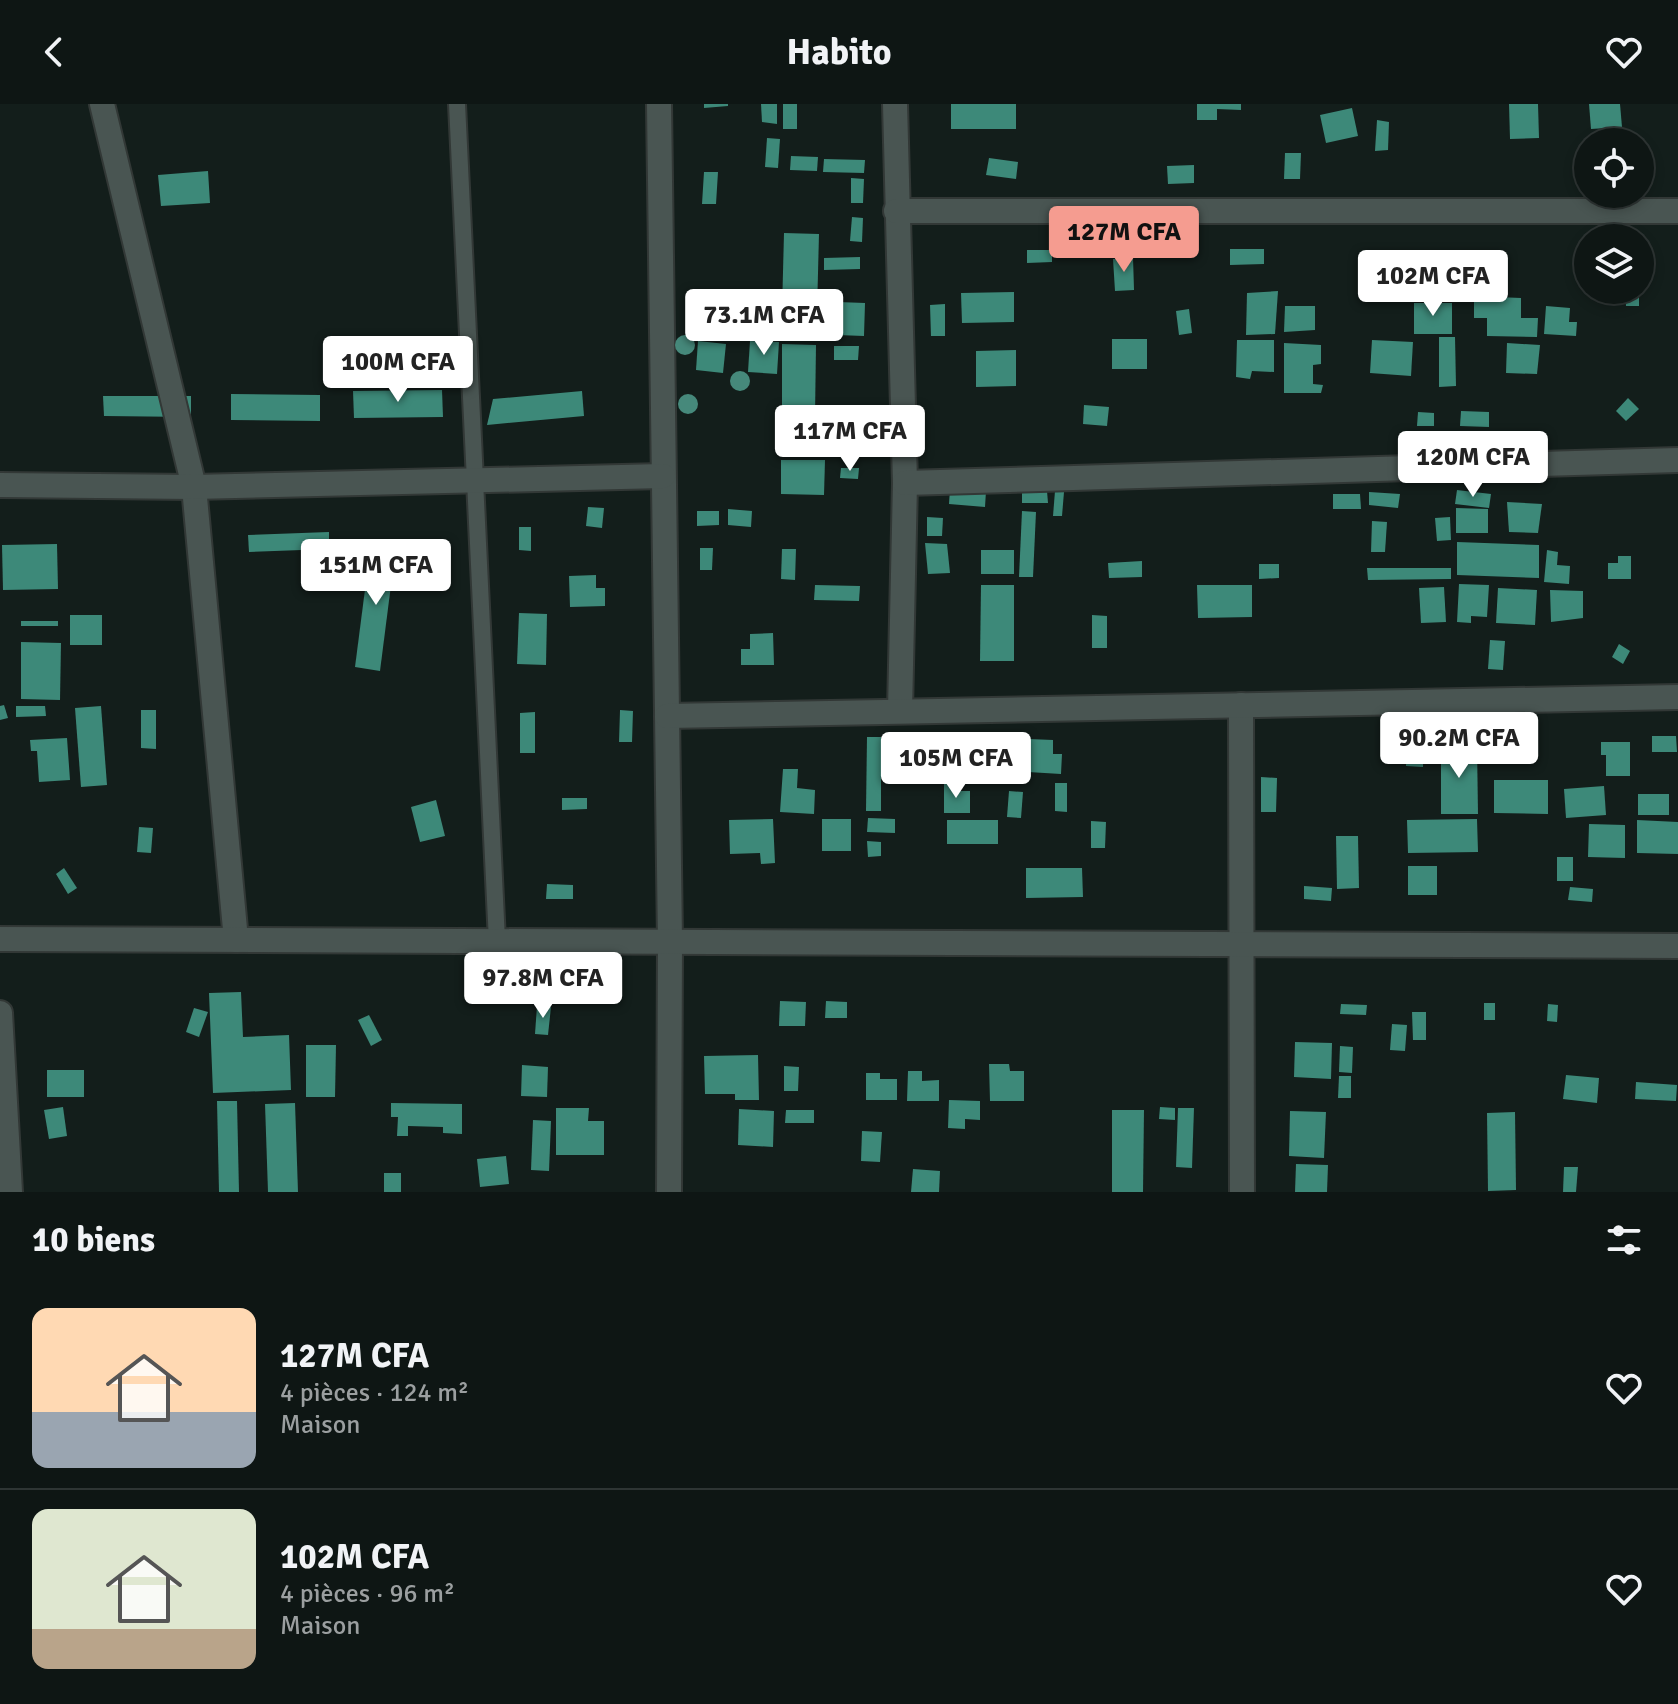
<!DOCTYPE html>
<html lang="fr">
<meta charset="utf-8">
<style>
:root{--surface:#0e1614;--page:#171f1d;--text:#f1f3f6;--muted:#9b9fa0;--line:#2e3534;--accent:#f59c90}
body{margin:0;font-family:Signika,sans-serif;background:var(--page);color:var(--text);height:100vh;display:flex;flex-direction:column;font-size:30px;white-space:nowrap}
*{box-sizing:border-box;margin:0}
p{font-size:26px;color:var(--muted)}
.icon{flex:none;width:44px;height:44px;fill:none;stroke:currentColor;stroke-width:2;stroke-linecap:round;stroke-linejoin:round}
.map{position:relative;height:1088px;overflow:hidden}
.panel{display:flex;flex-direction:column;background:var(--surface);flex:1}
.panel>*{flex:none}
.fabs{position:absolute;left:1574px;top:24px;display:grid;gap:16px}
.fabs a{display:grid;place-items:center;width:80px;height:80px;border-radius:50%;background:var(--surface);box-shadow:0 4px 12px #0003,0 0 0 2px var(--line);font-size:40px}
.price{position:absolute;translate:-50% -68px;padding:0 18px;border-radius:8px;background:#fff;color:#222;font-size:26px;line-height:52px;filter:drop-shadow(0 2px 4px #0008)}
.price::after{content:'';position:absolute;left:50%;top:48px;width:24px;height:18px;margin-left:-12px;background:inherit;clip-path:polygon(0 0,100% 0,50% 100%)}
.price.current{background:var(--accent);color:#111}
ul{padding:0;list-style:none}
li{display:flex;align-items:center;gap:24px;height:200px;padding:0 32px}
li+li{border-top:2px solid var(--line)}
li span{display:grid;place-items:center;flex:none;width:224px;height:160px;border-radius:16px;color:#555}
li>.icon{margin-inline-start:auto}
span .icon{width:96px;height:96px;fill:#fffc;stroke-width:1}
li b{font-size:34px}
h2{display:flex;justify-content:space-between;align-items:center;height:96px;padding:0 32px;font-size:34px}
header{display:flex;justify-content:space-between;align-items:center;height:104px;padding:0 32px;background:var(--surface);font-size:36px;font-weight:800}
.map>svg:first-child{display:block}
</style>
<header><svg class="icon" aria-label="back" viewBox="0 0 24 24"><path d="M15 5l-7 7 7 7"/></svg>Habito<svg class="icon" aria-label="heart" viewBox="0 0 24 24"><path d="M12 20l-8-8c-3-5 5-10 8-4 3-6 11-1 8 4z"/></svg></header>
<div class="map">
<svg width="1678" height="1088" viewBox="0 0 1678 1088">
<rect width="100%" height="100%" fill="#131e1b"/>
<g fill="#3d8979">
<path d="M704 0H728V2L704 4Z"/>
<path d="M761 0H777V20L762 18Z"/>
<rect x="783" y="0" width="14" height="25"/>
<rect x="951" y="0" width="65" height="25"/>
<path d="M1197 0H1241V6L1217 5V16H1197Z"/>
<path d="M1509 0H1538L1539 34 1510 35Z"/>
<path d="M1589 0H1620L1622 23 1591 25Z"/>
<path d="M1352 4 1358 32 1326 39 1320 11Z"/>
<path d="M1377 16 1389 18 1388 46 1375 47Z"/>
<path d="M767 34 780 35 778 64 765 63Z"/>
<path d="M1285 49H1301L1300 75H1284Z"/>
<path d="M791 52 818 53 817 67 790 66Z"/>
<path d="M989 54 1018 58 1016 75 986 71Z"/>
<path d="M824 55 865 56 864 69 823 68Z"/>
<path d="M1194 61V79L1168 80 1167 62Z"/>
<path d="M208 67 210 99 161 102 158 71Z"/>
<path d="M704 68H718L716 100H702Z"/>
<path d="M851 74 864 75 863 99H851Z"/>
<path d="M852 113 863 114 862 138 850 137Z"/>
<path d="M784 129 819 130 817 208 782 207Z"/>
<path d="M1230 145H1264V160L1230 161Z"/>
<path d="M1027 146H1052V158L1027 159Z"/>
<path d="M1405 148V160L1377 161 1376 149Z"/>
<path d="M860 153V165L824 166V154Z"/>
<path d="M1133 154 1134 186 1115 187 1113 155Z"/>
<path d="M1459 164 1474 165V189L1458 188Z"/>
<path d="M1625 186H1639V202H1626Z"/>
<path d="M1278 187 1275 230 1246 231 1247 189Z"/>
<path d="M1014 188V218L962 219 961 189Z"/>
<path d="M1474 192 1521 194V214H1538L1537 233 1487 232V214H1474Z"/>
<path d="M838 198 865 199 864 232 837 231Z"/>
<rect x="1414" y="199" width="38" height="31"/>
<path d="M945 200V232H931L930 201Z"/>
<path d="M1285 202H1315V226L1284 228Z"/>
<path d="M1546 202 1570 204 1569 218H1577L1576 232 1544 230Z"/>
<path d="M1189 205 1192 229 1179 231 1176 207Z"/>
<path d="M1439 233H1455L1456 282 1439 283Z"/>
<rect x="1112" y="235" width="35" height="30"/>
<path d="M1237 236H1274V268L1252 267 1250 275 1236 273Z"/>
<path d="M1372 236 1413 238 1411 272 1370 269Z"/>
<path d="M698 237 726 240 723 269 696 266Z"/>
<path d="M750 237 779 238 777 270 748 268Z"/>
<path d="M1284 239 1321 241V260L1313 261V280L1323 281 1321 289H1284Z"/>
<path d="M1507 239 1540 241 1537 270 1506 269Z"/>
<path d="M782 240 816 241 815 312 782 311Z"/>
<path d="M834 242H859L858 256H834Z"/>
<path d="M1016 246V282L976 283V247Z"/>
<path d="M442 286 443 313 354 314 353 287Z"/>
<path d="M582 287 584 312 487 321 493 295Z"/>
<path d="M231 290 320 291V317L231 316Z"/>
<path d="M103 292H191V313L104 312Z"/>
<path d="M1628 294 1639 305 1626 317 1616 307Z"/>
<path d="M1084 301 1109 303 1107 322 1083 320Z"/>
<path d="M1461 307 1489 308V323L1460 322Z"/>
<path d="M1418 308 1434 309V322H1417Z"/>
<path d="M848 318H861V336H847Z"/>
<path d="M781 356H825L824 391 781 390Z"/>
<path d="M841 364H859L858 375 840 374Z"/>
<path d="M950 385 986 387 985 403 949 400Z"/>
<path d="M1457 386 1491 390 1489 404 1455 400Z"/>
<path d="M1022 387H1047L1048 399H1022Z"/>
<path d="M1055 387 1064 388 1062 412H1053Z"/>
<path d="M1369 388 1400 390 1398 404 1369 401Z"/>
<path d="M1333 390H1360L1361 405H1333Z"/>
<path d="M1507 398 1542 400 1538 429 1509 428Z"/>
<path d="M588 403 604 404 602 424 586 422Z"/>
<path d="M1456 404 1488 405V429H1456Z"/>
<path d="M728 405 752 407 751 423 728 421Z"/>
<path d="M697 407H719V421L697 422Z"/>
<path d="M1022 407 1036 408 1033 473H1019Z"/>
<path d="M927 413 943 414 942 432H927Z"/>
<path d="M1450 413 1451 436 1437 437 1435 414Z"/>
<path d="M1372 417 1387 418 1385 448H1371Z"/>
<path d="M519 423H531V447L519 446Z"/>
<path d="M329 428V445L249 448 248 431Z"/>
<path d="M1457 438 1539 441V474L1457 471Z"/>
<path d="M371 439 396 442 380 567 355 563Z"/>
<path d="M925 439 947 440 950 469 928 470Z"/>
<path d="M57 440 58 485 3 486 2 441Z"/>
<path d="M700 444H713L712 466H700Z"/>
<path d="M782 445H796L795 476 781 475Z"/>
<rect x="981" y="446" width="33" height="24"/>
<path d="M1547 446 1558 448 1557 461 1570 462 1569 480 1544 478Z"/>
<path d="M1618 452H1631V475H1608V459H1618Z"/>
<path d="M1142 457V473L1109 474 1108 459Z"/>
<path d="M1259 460H1279V474L1259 475Z"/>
<path d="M1367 464H1451V475L1368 476Z"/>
<path d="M596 471V484H605V502L570 503 569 472Z"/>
<path d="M1459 480 1489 481 1487 513 1471 512V519L1457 518Z"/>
<path d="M815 481 860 482 859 497 814 496Z"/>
<path d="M981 481H1014V557H980Z"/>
<path d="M1197 481H1252V513L1198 514Z"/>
<path d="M1444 483 1446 518 1421 519 1419 484Z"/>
<path d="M1498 484 1537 486 1535 521 1496 519Z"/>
<path d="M1550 486 1583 487V514L1551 518Z"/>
<path d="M519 509 547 510 546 561 517 560Z"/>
<rect x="70" y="511" width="32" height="30"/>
<path d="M1092 511 1107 512V544H1092Z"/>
<rect x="21" y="517" width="37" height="5"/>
<path d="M773 529 774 561H741V545H750V530Z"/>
<path d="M1490 536 1505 537 1503 566 1488 565Z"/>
<path d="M21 538 61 539 60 596 21 595Z"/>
<path d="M1619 540 1630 547 1623 560 1612 553Z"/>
<path d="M4 601 8 614 0 616V602Z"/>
<path d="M16 602H45L46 612 16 613Z"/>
<path d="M101 602 107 681 81 683 75 604Z"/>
<path d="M141 606H156V645L141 644Z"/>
<path d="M620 606 633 607 632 638H619Z"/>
<path d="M535 608V649H520V609Z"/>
<path d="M1407 631 1424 632 1423 663 1406 662Z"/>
<path d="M1652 632H1676L1677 648H1652Z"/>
<path d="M867 633H881V707H866Z"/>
<path d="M67 634 70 676 39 678 37 647H31L30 636Z"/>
<path d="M1029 635 1053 636V650H1062L1061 670 1028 668Z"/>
<path d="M1601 638H1630V672H1606V651H1601Z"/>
<path d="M1441 641H1477L1478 710H1441Z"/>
<path d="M783 665H798L797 684 815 686 814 710 780 708Z"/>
<path d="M1261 673 1277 674 1276 708H1261Z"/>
<path d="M1494 676H1548V710L1494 709Z"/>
<path d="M944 678H955L956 687H970V709H944Z"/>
<path d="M1055 679H1067V708L1055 707Z"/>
<path d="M1604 682 1606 711 1566 714 1564 685Z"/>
<path d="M1009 687 1023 688 1021 714 1007 713Z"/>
<rect x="1638" y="690" width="31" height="21"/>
<path d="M562 694H587V705L562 706Z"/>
<path d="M436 696 445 732 420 738 411 703Z"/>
<path d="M868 714 895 715V729L867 728Z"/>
<path d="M773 715 775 759 761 760 760 749 730 750 729 716Z"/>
<rect x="822" y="715" width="29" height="32"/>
<path d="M1477 715 1478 748 1408 749 1407 716Z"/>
<rect x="947" y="716" width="51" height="24"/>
<path d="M1637 716 1678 718V750L1637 749Z"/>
<path d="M1091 717 1106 718 1105 744H1091Z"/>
<path d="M1589 720 1625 721V754L1588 753Z"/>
<path d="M139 723 153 724 151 749 137 748Z"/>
<path d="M1336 732H1358L1359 784 1337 785Z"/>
<path d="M867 737 881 738V752L868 753Z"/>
<rect x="1557" y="753" width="16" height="24"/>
<rect x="1408" y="762" width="29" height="29"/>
<path d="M64 764 77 784 68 790 56 770Z"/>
<path d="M1026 764H1082L1083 793 1026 794Z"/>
<path d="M547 780 573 781V795H546Z"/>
<path d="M1304 782 1332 784 1331 797 1304 795Z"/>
<path d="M1570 783 1593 785 1592 798 1568 796Z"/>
<path d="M241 888 243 933 289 931 291 986 213 989 209 889Z"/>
<path d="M780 897 806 898 805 922H779Z"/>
<path d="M826 897 847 898V914H825Z"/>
<rect x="1484" y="899" width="11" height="17"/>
<path d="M1341 900 1367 901 1366 911 1340 910Z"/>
<path d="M1548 900 1558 901 1557 918 1547 917Z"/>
<path d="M537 902 551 903 548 931 535 930Z"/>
<path d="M194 904 208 908 199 933 186 928Z"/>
<path d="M1412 908H1426V936H1413Z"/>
<path d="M369 911 382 936 371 942 358 916Z"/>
<path d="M1392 920 1407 921 1405 947 1390 946Z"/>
<path d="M1295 938 1332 939 1331 975 1294 973Z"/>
<path d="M306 941H336L335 993H306Z"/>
<path d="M1340 942 1353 943 1352 969 1339 968Z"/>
<path d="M758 951 759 996H735V990H705L704 952Z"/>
<path d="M989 960H1009L1010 967H1024V997H990Z"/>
<path d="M522 961 548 963 547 993 521 992Z"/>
<path d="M784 962 799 963 798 987H784Z"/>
<rect x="47" y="966" width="37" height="27"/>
<path d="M908 967H922V977L939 976V997H907Z"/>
<path d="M866 969H880V975H897V996H866Z"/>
<path d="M1566 971 1599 974 1597 999 1563 995Z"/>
<path d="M1339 972H1351V994H1338Z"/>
<path d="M1636 978 1677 981 1676 997 1635 995Z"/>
<path d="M949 996 980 997V1016L965 1015V1025L948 1024Z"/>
<path d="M217 997H237L239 1088H219Z"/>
<path d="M295 999 298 1088H268L265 1000Z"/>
<path d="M391 999 462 1000V1030L443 1029V1023L408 1022V1032H397L398 1013H391Z"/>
<path d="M63 1003 67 1032 49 1035 44 1006Z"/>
<path d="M1160 1003 1175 1004V1016L1159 1015Z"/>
<path d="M556 1004H589L588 1017H604V1051H556Z"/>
<path d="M1178 1004H1194L1192 1064 1176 1063Z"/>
<path d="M739 1005 774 1007 773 1043 738 1041Z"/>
<path d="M786 1006H814V1019H785Z"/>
<path d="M1112 1006H1144L1143 1088H1112Z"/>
<path d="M1290 1007 1326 1008 1324 1054 1289 1052Z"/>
<path d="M1515 1008 1516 1086 1488 1087 1487 1009Z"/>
<path d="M533 1016 551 1017 549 1067 531 1066Z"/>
<path d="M862 1027 882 1028 880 1058 861 1057Z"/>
<path d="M506 1052 509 1080 480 1083 477 1055Z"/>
<path d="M1296 1060 1328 1061 1327 1088H1295Z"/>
<path d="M1564 1063H1578L1576 1088H1563Z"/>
<path d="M913 1065 940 1067 939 1088H911Z"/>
<rect x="384" y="1069" width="17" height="19"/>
</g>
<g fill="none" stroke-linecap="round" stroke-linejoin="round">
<defs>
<path id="lane" d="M457 0 497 837"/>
<g id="street">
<path d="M102 0 194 383 236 836"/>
<path d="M659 0 670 838 669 1088"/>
<path d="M895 0 905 379 900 607"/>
<path d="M896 107H1678"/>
<path d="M905 379 1678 356"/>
<path d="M0 381 194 383 663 372"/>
<path d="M1241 601 1242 1088"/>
<path d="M667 612 1678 593"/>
<path d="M0 835 1678 842"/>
<path d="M0 909 10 1088"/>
</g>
</defs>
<use href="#lane" stroke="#323836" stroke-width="20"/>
<use href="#street" stroke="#323836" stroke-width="28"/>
<use href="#lane" stroke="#495552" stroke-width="16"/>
<use href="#street" stroke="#495552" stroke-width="24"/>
</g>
<g fill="#46897b">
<circle cx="685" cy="241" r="10"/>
<circle cx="740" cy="277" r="10"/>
<circle cx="688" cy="300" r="10"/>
</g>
</svg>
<div class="fabs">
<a><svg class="icon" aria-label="locate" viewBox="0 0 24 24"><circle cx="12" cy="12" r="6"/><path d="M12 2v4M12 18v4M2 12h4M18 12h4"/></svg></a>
<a><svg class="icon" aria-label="layers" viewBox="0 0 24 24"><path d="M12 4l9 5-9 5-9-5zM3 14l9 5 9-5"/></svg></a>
</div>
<b class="price current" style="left:1124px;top:170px">127M CFA</b>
<b class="price" style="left:1433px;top:214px">102M CFA</b>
<b class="price" style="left:764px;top:253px">73.1M CFA</b>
<b class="price" style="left:398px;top:300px">100M CFA</b>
<b class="price" style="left:850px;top:369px">117M CFA</b>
<b class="price" style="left:1473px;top:395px">120M CFA</b>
<b class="price" style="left:376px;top:503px">151M CFA</b>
<b class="price" style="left:1459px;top:676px">90.2M CFA</b>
<b class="price" style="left:956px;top:696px">105M CFA</b>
<b class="price" style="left:543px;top:916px">97.8M CFA</b>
</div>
<section class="panel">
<h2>10 biens<svg class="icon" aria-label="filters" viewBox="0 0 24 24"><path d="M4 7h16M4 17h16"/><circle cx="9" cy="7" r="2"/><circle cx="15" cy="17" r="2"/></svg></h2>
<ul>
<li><span style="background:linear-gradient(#ffd9b3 65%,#9aa5b1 0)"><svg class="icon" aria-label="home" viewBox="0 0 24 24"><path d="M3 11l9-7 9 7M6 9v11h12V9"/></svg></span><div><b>127M CFA</b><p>4 pièces · 124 m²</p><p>Maison</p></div><svg class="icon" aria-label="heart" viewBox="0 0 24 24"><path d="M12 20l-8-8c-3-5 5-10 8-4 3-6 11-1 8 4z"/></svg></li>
<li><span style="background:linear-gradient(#dfe7d0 75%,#b9a48a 0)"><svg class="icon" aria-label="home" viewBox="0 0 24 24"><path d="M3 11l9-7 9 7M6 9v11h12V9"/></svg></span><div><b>102M CFA</b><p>4 pièces · 96 m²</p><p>Maison</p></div><svg class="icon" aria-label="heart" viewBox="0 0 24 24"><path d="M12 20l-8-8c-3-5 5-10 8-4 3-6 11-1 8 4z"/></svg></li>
</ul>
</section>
